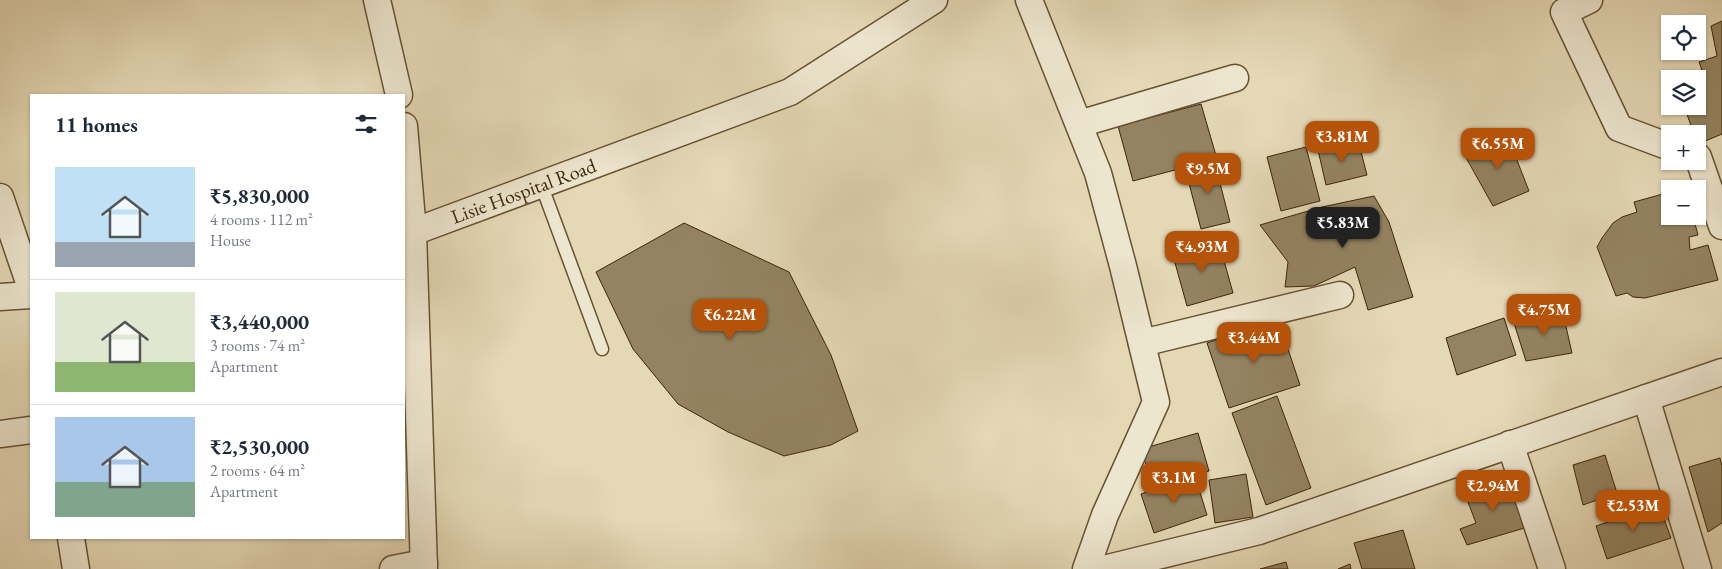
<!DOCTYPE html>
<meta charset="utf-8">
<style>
:root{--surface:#fff;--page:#f2f2f3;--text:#1f2937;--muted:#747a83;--line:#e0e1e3;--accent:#b45309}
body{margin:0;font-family:"EB Garamond",serif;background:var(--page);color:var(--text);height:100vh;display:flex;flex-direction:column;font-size:19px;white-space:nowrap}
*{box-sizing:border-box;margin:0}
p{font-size:16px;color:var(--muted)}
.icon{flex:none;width:28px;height:28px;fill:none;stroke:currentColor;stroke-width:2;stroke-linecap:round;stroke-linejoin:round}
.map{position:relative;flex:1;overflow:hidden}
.details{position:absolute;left:30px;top:94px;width:375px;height:445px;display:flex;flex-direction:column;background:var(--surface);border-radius:0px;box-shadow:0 1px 4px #0004}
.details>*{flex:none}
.fabs{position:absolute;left:1661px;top:15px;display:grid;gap:10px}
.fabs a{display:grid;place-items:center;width:45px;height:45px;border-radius:0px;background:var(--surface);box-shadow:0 1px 4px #0004;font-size:25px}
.price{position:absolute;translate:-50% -42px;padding:0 11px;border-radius:10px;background:var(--accent);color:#fff;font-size:16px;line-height:32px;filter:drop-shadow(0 1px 2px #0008)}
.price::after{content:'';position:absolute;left:50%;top:30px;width:15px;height:11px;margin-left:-8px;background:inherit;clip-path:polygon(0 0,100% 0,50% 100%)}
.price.on{background:#222;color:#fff}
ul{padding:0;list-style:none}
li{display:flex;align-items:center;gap:15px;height:125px;padding:0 25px}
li+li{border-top:1px solid var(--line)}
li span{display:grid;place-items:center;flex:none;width:140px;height:100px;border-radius:0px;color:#555}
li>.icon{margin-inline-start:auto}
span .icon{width:60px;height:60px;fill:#fffc;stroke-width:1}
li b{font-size:21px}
h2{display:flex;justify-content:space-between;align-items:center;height:60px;padding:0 25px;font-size:21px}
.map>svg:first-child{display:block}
</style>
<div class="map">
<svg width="1722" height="569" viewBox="0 0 1722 569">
<rect width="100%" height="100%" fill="#e4d8b5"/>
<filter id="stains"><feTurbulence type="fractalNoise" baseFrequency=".004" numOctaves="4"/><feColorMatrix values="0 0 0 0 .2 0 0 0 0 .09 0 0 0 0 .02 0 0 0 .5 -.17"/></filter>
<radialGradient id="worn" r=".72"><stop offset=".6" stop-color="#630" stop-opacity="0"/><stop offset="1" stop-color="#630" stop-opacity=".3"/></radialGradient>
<g fill="#948361" stroke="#3e2607">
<path d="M1722 21V134L1698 144V134H1694L1684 106H1698V79H1673V77L1702 70 1699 62 1717 56 1711 26Z"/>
<path d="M1201 104 1217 159 1133 181 1118 126Z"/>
<path d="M1506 132 1529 191 1493 206 1464 154Z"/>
<path d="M1358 140 1367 175 1326 185 1318 150Z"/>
<path d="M1306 147 1320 201 1281 211 1267 157Z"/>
<path d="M1214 160 1230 222 1201 229 1185 168Z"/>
<path d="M1670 192V216H1693L1698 235 1689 237 1690 250 1708 245 1718 280 1645 298 1633 297 1627 293 1616 296 1597 247 1602 238 1613 223 1622 217 1637 212 1634 202Z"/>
<path d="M1374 196 1389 222 1413 297 1368 310 1355 267 1314 286 1285 287 1288 262 1260 225 1322 207Z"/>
<path d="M684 223 789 272 831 355 858 431 831 445 784 456 728 432 678 404 633 349 596 272Z"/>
<path d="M1218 239 1233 293 1187 306 1172 252Z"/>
<path d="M1562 309 1572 353 1526 361 1514 323Z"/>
<path d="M1504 318 1516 355 1457 375 1446 338Z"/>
<path d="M1278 319 1300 385 1229 408 1207 343Z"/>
<path d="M1277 396 1311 488 1266 505 1232 413Z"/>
<path d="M1198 433 1209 471 1153 487 1141 449Z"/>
<path d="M1605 455 1617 493 1583 505 1573 465Z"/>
<path d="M1720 458 1722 466V523L1708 532 1689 467Z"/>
<path d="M1246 474 1253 517 1215 523 1209 480Z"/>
<path d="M1195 476 1207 515 1154 533 1141 494Z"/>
<path d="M1495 479 1501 488 1513 482 1528 527 1467 545 1460 529 1476 523 1463 489Z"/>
<path d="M1659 505 1671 538 1607 559 1596 526Z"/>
<path d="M1403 530 1415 569H1362L1354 543Z"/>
<path d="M1286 562 1288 569H1260Z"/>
<path d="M1350 564 1351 569H1338Z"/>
</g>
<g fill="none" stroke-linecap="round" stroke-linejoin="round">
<defs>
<path id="service" d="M541 184 602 349"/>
<g id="minor">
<path d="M377 0 399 95"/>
<path d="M1029 0 1098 173 1123 266 1156 402 1105 515 1086 569"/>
<path d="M1589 0 1564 12 1619 128 1670 147"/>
<path d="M1079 124 1235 78"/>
<path d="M404 126 413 232 404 233"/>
<path d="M1698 157 1722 226"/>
<path d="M0 197 31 288"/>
<path d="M0 297 31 295"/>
<path d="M1142 343 1340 295"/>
<path d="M1646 398 1698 569"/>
<path d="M0 434 31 430"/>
<path d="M1510 444 1552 569"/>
<path d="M71 538 76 569"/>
<path d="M393 569 424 563"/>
<path id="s1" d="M424 569 413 232 790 92 934 0"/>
<path d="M1104 569 1259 531 1722 372"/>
</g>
</defs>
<use href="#service" stroke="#685232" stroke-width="15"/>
<use href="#minor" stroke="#685232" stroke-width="29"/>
<use href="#service" stroke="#ede6cf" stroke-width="12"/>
<use href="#minor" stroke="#ede6cf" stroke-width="26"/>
</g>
<g text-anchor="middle" stroke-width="4.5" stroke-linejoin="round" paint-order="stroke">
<g font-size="20" fill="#3e2607" stroke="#ede6cf">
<text dy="7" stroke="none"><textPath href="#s1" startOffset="455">Lisie Hospital Road</textPath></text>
</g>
</g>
<rect width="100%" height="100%" filter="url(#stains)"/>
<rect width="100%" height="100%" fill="url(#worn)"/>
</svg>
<div class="fabs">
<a><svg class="icon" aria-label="locate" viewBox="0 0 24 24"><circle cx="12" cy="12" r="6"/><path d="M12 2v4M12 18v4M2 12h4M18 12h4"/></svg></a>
<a><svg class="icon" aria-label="layers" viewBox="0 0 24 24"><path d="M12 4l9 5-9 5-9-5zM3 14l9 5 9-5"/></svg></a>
<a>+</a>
<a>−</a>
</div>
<b class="price" style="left:1342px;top:163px">₹3.81M</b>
<b class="price" style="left:1498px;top:170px">₹6.55M</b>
<b class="price" style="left:1208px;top:195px">₹9.5M</b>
<b class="price on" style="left:1343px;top:249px">₹5.83M</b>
<b class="price" style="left:1202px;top:273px">₹4.93M</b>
<b class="price" style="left:1544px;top:336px">₹4.75M</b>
<b class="price" style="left:730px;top:341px">₹6.22M</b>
<b class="price" style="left:1254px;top:364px">₹3.44M</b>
<b class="price" style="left:1174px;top:504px">₹3.1M</b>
<b class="price" style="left:1493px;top:512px">₹2.94M</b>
<b class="price" style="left:1633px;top:532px">₹2.53M</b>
<section class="details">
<h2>11 homes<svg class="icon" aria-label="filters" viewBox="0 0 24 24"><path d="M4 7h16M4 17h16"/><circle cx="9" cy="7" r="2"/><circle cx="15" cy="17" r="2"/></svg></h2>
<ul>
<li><span style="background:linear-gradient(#bfe0f5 75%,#9aa5b1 0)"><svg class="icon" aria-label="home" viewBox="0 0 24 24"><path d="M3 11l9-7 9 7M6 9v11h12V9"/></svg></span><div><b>₹5,830,000</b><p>4 rooms · 112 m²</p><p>House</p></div></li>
<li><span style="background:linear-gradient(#dfe7d0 70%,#8fb573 0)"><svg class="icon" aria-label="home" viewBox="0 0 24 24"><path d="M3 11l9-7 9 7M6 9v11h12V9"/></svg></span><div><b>₹3,440,000</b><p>3 rooms · 74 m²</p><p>Apartment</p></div></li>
<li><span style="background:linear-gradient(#a9c7e8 65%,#7fa58c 0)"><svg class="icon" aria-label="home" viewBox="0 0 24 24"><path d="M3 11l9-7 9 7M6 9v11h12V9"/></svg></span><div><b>₹2,530,000</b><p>2 rooms · 64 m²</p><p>Apartment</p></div></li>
</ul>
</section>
</div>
